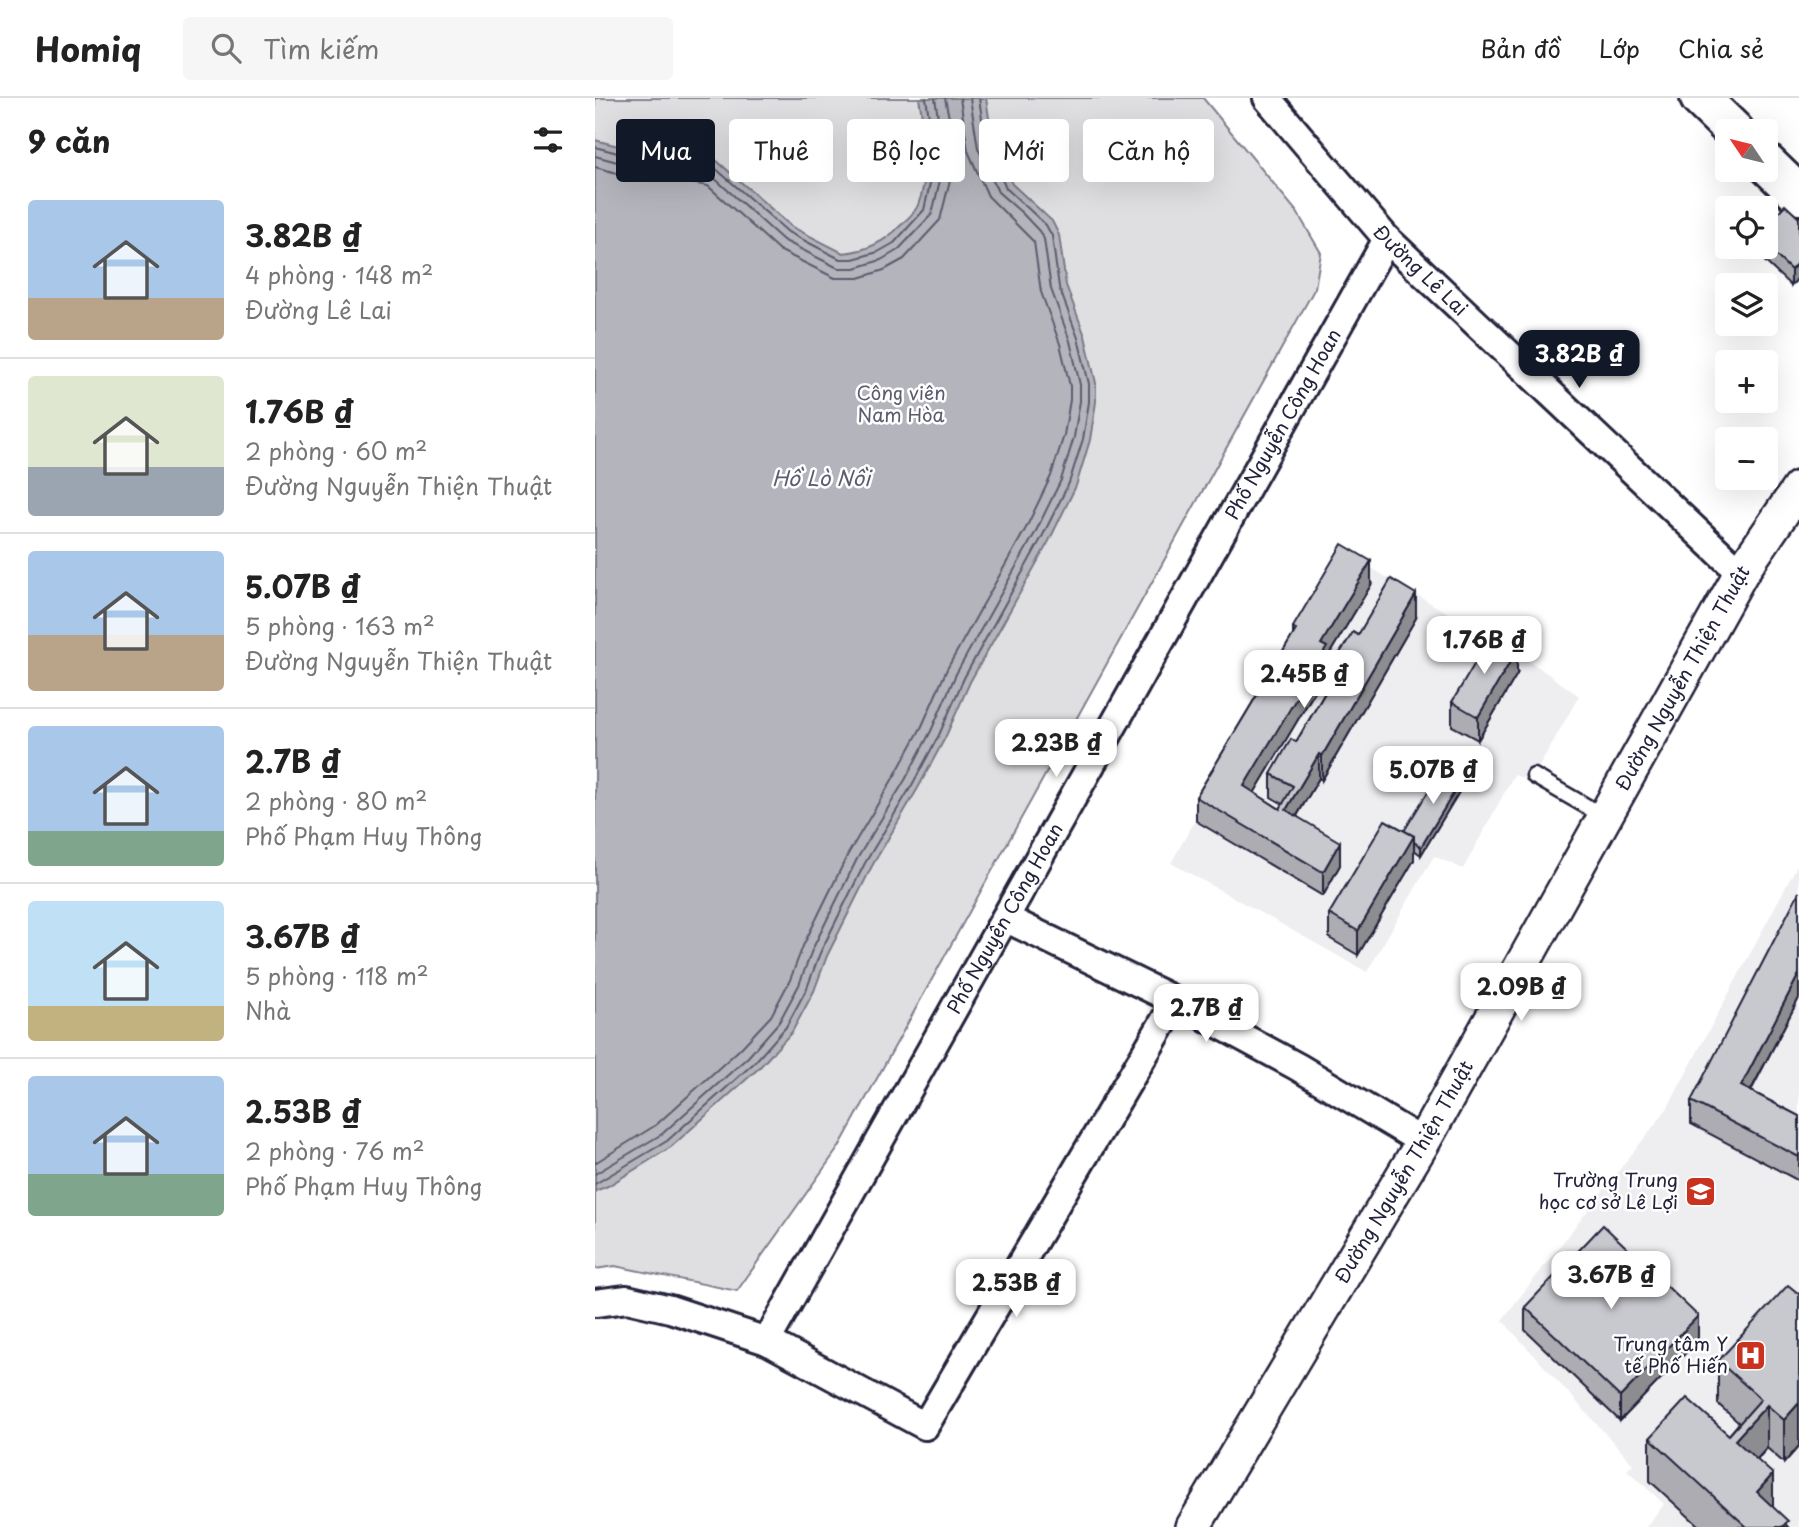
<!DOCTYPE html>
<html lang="vi">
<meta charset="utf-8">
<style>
:root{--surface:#fff;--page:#f6f6f6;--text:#222;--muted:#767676;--line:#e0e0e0;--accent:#111827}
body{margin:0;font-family:"Playpen Sans",sans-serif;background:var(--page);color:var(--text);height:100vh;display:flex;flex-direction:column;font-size:26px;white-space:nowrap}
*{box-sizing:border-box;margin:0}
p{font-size:23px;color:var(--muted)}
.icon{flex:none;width:38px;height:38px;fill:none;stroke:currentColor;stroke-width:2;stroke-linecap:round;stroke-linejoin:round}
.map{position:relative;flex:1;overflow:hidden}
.side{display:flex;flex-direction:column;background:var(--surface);width:595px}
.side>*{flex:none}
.top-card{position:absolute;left:21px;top:21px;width:665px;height:63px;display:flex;gap:14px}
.needle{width:46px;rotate:305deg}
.tools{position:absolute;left:1120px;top:21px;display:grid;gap:14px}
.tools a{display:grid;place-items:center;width:63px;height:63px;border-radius:7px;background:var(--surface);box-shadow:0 7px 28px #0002;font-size:35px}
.price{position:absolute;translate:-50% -60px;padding:0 16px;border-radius:14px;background:#fff;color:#222;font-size:23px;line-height:46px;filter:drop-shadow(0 2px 4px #0008)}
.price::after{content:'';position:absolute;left:50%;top:42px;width:21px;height:16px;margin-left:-10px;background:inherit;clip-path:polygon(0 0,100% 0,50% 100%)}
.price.selected{background:var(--accent);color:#fff}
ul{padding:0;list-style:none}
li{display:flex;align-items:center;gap:21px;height:175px;padding:0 28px}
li+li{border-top:2px solid var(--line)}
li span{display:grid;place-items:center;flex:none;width:196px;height:140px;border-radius:7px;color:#555}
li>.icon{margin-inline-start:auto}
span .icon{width:84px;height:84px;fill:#fffc;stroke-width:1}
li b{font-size:30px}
h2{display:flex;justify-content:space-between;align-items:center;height:84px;padding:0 28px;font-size:30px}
.chip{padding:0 24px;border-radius:7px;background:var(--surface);box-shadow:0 7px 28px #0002;font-size:24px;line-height:63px}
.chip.selected{background:var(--accent);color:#fff}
header{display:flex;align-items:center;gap:42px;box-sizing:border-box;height:98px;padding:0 35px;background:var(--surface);border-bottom:2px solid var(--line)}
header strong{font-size:33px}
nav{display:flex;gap:38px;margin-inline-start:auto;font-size:24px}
.search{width:490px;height:63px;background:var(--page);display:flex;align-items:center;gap:18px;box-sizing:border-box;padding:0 24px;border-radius:7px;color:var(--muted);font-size:26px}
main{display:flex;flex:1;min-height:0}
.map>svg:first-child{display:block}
</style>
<header>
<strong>Homiq</strong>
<div class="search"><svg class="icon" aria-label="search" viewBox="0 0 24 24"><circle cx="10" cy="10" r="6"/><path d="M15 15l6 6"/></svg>Tìm kiếm</div>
<nav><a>Bản đồ</a><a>Lớp</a><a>Chia sẻ</a></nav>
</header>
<main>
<section class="side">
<h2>9 căn<svg class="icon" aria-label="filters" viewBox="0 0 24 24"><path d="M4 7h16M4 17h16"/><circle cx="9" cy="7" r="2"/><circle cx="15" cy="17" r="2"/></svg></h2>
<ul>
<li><span style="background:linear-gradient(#a9c7e8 70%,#b9a48a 0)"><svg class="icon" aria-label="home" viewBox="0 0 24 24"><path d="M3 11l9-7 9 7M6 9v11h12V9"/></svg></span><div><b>3.82B ₫</b><p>4 phòng · 148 m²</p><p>Đường Lê Lai</p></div></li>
<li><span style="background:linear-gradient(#dfe7d0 65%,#9aa5b1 0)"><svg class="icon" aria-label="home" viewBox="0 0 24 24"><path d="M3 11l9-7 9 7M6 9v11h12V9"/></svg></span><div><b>1.76B ₫</b><p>2 phòng · 60 m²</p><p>Đường Nguyễn Thiện Thuật</p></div></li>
<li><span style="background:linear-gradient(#a9c7e8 60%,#b9a48a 0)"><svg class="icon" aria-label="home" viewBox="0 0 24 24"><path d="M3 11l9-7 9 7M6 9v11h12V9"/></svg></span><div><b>5.07B ₫</b><p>5 phòng · 163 m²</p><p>Đường Nguyễn Thiện Thuật</p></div></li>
<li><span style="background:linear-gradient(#a9c7e8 75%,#7fa58c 0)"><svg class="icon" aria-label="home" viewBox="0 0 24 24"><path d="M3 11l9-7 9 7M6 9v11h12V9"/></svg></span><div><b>2.7B ₫</b><p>2 phòng · 80 m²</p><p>Phố Phạm Huy Thông</p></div></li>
<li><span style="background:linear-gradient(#bfe0f5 75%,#c2b280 0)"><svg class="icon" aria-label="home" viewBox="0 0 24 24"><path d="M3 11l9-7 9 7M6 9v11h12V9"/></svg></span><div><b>3.67B ₫</b><p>5 phòng · 118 m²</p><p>Nhà</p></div></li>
<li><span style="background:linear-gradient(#a9c7e8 70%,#7fa58c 0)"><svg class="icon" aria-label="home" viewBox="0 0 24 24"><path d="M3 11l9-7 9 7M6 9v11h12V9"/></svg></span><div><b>2.53B ₫</b><p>2 phòng · 76 m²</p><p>Phố Phạm Huy Thông</p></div></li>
</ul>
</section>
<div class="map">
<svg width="1204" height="1429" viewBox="0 0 1204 1429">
<rect width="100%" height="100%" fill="#fff"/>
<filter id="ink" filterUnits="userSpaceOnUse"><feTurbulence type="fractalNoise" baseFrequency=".0143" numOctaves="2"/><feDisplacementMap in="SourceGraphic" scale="14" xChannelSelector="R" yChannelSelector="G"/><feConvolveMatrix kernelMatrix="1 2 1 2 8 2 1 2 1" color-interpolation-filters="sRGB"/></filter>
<g filter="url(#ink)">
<g fill="#eeeef1">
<path d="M751 455 942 568 984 598 936 683 919 677 868 771 839 758 772 874 576 765Z"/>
<path d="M1204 764V1429H1051L1069 1406 1032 1372 1038 1366 907 1222 1072 1011Z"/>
</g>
<path fill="#dfdfe2" stroke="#80808e" stroke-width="2" d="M0 0H608L702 114 726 155 720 190 244 1049 142 1193 20 1168 0 1171Z"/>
<path fill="#b4b4bc" stroke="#7a7a88" stroke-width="2" d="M324 0H391L398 46 417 86 457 123 464 137 471 187 490 238 501 285V304L495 342 481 388 454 443 375 584 350 640 323 690 277 768 232 858 219 893 197 934 164 970 76 1049 13 1088 0 1093V42L39 52 87 57 122 63 197 129 248 155C271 153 290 144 305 128 311 122 320 115 323 107 336 75 330 33 324 0Z"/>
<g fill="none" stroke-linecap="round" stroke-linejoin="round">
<g stroke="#5c5c6f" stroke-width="2">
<path d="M0 49 38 59 86 64 120 70 193 134 245 161H258L283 154 299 145 329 112 336 81 335 26 331 0"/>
<path d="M0 58 37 68 85 72 117 78 188 142 243 170H260L286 162 303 152 337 116 345 82 344 26 340 0"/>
<path d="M0 69 36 79 84 83 113 88 184 152 240 180H264L289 172 309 161 345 122 355 82V25L350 0"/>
<path d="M0 1065 61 1027 145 951 176 918 195 882 208 848 253 756 300 677 327 628 352 571 431 430 456 378 469 337 475 302V288L465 246 446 194 439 144 393 98 373 53 365 0"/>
<path d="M0 1076 67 1036 153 959 184 924 204 887 217 852 262 761 310 682 336 633 361 576 440 435 466 382 479 339 485 303V287L475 243 456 191 449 141 444 133 427 115 403 94 383 50 375 0"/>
<path d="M0 1086 72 1043 159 965 191 929 212 890 225 855 270 765 317 687 344 637 369 580 447 439 474 385 488 341 494 304V286L483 240 464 189 457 138 451 127 411 90 391 48 384 0"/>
</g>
<defs>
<path id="service" d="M939 678 1010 719"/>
<g id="minor">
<path id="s1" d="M672 0 792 141 1146 475"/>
<path d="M410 820 581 903 703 969 828 1044"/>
<path d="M0 1205 32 1201 75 1211 172 1243 330 1328 581 903"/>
<path id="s2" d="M172 1243 792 141"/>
</g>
<g id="tertiary">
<path id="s3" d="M598 1429 828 1044 1146 475 1204 390"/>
</g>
<g id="secondary">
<path d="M1105 0 1139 33"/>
<path d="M1171 65 1204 97"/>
</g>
</defs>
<use href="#service" stroke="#22223b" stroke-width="19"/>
<use href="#minor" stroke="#22223b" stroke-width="32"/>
<use href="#tertiary" stroke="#22223b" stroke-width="38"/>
<use href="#secondary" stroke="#22223b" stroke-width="44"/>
<use href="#service" stroke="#fff" stroke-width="14"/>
<use href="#minor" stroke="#fff" stroke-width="26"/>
<use href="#tertiary" stroke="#fff" stroke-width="33"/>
<use href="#secondary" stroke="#fff" stroke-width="38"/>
</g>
<g fill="#acacb2" stroke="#22223b" stroke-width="2">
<path d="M1204 120 1196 188 1161 155V149H1171Z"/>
<path d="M776 487 732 560V573L659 695 685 711 688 706 676 699V676L701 644 745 569V555L763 537 821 520 727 682 724 680 702 718 745 767 728 798 601 723V699L698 537V529Z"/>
<path d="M922 576 883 642 857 628V604Z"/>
<path d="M867 689 826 757 819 752V762L763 857 734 840V816L809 733Z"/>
<path d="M1204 900 1156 993 1204 1018V1083L1096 1026V1003Z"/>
<path d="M1204 1196V1348L1189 1365 1172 1350 1162 1362 1178 1409 1193 1429H1105L1055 1383V1340L1134 1337 1144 1325 1123 1306V1263Z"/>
<path d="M930 1209 1103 1242 1025 1323 930 1232Z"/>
</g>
<g fill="#8c8c91" stroke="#22223b" stroke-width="2">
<path d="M1204 163V179L1196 188V172Z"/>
<path d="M776 463V487L732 560V573L649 712V688L726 546Z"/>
<path d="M821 496V520L727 682V658Z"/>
<path d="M922 552V576L883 642V619Z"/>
<path d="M724 656V680L691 736V712Z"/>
<path d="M867 681V689L826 757V749Z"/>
<path d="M819 738V762L763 857V833Z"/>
<path d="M745 744V767L728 798V774Z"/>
<path d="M1204 876V900L1146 1011V988Z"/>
<path d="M1103 1218V1242L1025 1323V1299Z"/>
<path d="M1204 1305V1348L1189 1365V1322Z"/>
<path d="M1172 1307V1350L1140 1385V1342Z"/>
<path d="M1178 1376V1419L1162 1394Z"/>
</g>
<g fill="#c8c8cf" stroke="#22223b" stroke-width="2">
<path d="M1190 107 1204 120V163L1196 172 1171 148V127Z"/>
<path d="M747 446 776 463 726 546 732 549 649 688 685 711 698 688 676 676 696 641 701 644 751 559 745 555 758 534 763 537 796 481 821 496 727 658 724 656 691 712 745 744 728 774 601 699 701 532 698 529Z"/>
<path d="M896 538 922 552 883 619 857 604Z"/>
<path d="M848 669 867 681 826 749 819 744V738L809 733Z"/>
<path d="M790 722 819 738 763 833 734 816Z"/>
<path d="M1204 794V876L1146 988 1204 1018V1059L1096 1003Z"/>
<path d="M1008 1127 1103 1218 1025 1299 930 1209Z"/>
<path d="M1193 1187 1204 1196V1305L1189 1322 1172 1307 1140 1342 1178 1376 1162 1394 1193 1423 1187 1429H1152L1055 1340 1092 1300 1134 1337 1166 1301 1123 1263Z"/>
</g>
</g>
<defs>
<symbol id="school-square" viewBox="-11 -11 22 22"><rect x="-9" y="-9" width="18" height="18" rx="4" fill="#c8321e" stroke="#fff"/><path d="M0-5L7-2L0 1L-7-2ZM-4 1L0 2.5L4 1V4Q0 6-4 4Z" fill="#fff"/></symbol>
<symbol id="hospital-square" viewBox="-11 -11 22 22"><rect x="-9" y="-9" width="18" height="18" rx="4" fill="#c8321e" stroke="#fff"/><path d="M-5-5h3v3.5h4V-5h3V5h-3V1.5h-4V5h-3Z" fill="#fff"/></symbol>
</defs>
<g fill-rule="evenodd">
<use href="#school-square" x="1088" y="1076" width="35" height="35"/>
<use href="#hospital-square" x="1138" y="1240" width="35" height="35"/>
</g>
<g text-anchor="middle" stroke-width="5" stroke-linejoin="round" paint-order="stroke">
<g font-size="19" fill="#22223b" stroke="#fff">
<text dy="7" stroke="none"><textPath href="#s1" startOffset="231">Đường Lê Lai</textPath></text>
<text dy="7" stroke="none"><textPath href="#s2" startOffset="1052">Phố Nguyễn Công Hoan</textPath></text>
<text dy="7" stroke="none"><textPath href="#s3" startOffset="980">Đường Nguyễn Thiện Thuật</textPath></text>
<text dy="7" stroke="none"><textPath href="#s2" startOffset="485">Phố Nguyễn Công Hoan</textPath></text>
<text dy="7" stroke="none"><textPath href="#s3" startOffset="413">Đường Nguyễn Thiện Thuật</textPath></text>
</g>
<g font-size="19" fill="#5b5b6d" stroke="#fff">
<text x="306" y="302">Công viên<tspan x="306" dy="22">Nam Hòa</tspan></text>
</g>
<g font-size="19" fill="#22223b" stroke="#fff" text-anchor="end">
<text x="1083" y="1089">Trường Trung<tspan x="1083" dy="22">học cơ sở Lê Lợi</tspan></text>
<text x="1133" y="1253">Trung tâm Y<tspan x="1133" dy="22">tế Phố Hiến</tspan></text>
</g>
<g font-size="21" font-style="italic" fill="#5c5c6f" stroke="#fff">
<text x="226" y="388">Hồ Lò Nồi</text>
</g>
</g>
</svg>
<div class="tools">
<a><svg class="needle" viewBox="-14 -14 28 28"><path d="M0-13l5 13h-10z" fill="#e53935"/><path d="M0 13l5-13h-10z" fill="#767676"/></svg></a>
<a><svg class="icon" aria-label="locate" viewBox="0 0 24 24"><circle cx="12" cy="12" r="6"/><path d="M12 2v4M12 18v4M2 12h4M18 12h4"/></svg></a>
<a><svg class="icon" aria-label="layers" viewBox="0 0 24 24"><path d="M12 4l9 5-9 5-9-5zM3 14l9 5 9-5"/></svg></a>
<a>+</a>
<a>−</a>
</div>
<b class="price selected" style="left:984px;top:292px">3.82B ₫</b>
<b class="price" style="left:889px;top:578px">1.76B ₫</b>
<b class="price" style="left:709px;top:612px">2.45B ₫</b>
<b class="price" style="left:461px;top:681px">2.23B ₫</b>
<b class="price" style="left:838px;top:708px">5.07B ₫</b>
<b class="price" style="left:926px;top:925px">2.09B ₫</b>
<b class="price" style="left:611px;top:946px">2.7B ₫</b>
<b class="price" style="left:1016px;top:1213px">3.67B ₫</b>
<b class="price" style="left:421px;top:1221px">2.53B ₫</b>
<div class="top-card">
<a class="chip selected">Mua</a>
<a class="chip">Thuê</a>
<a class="chip">Bộ lọc</a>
<a class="chip">Mới</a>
<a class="chip">Căn hộ</a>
</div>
</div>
</main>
